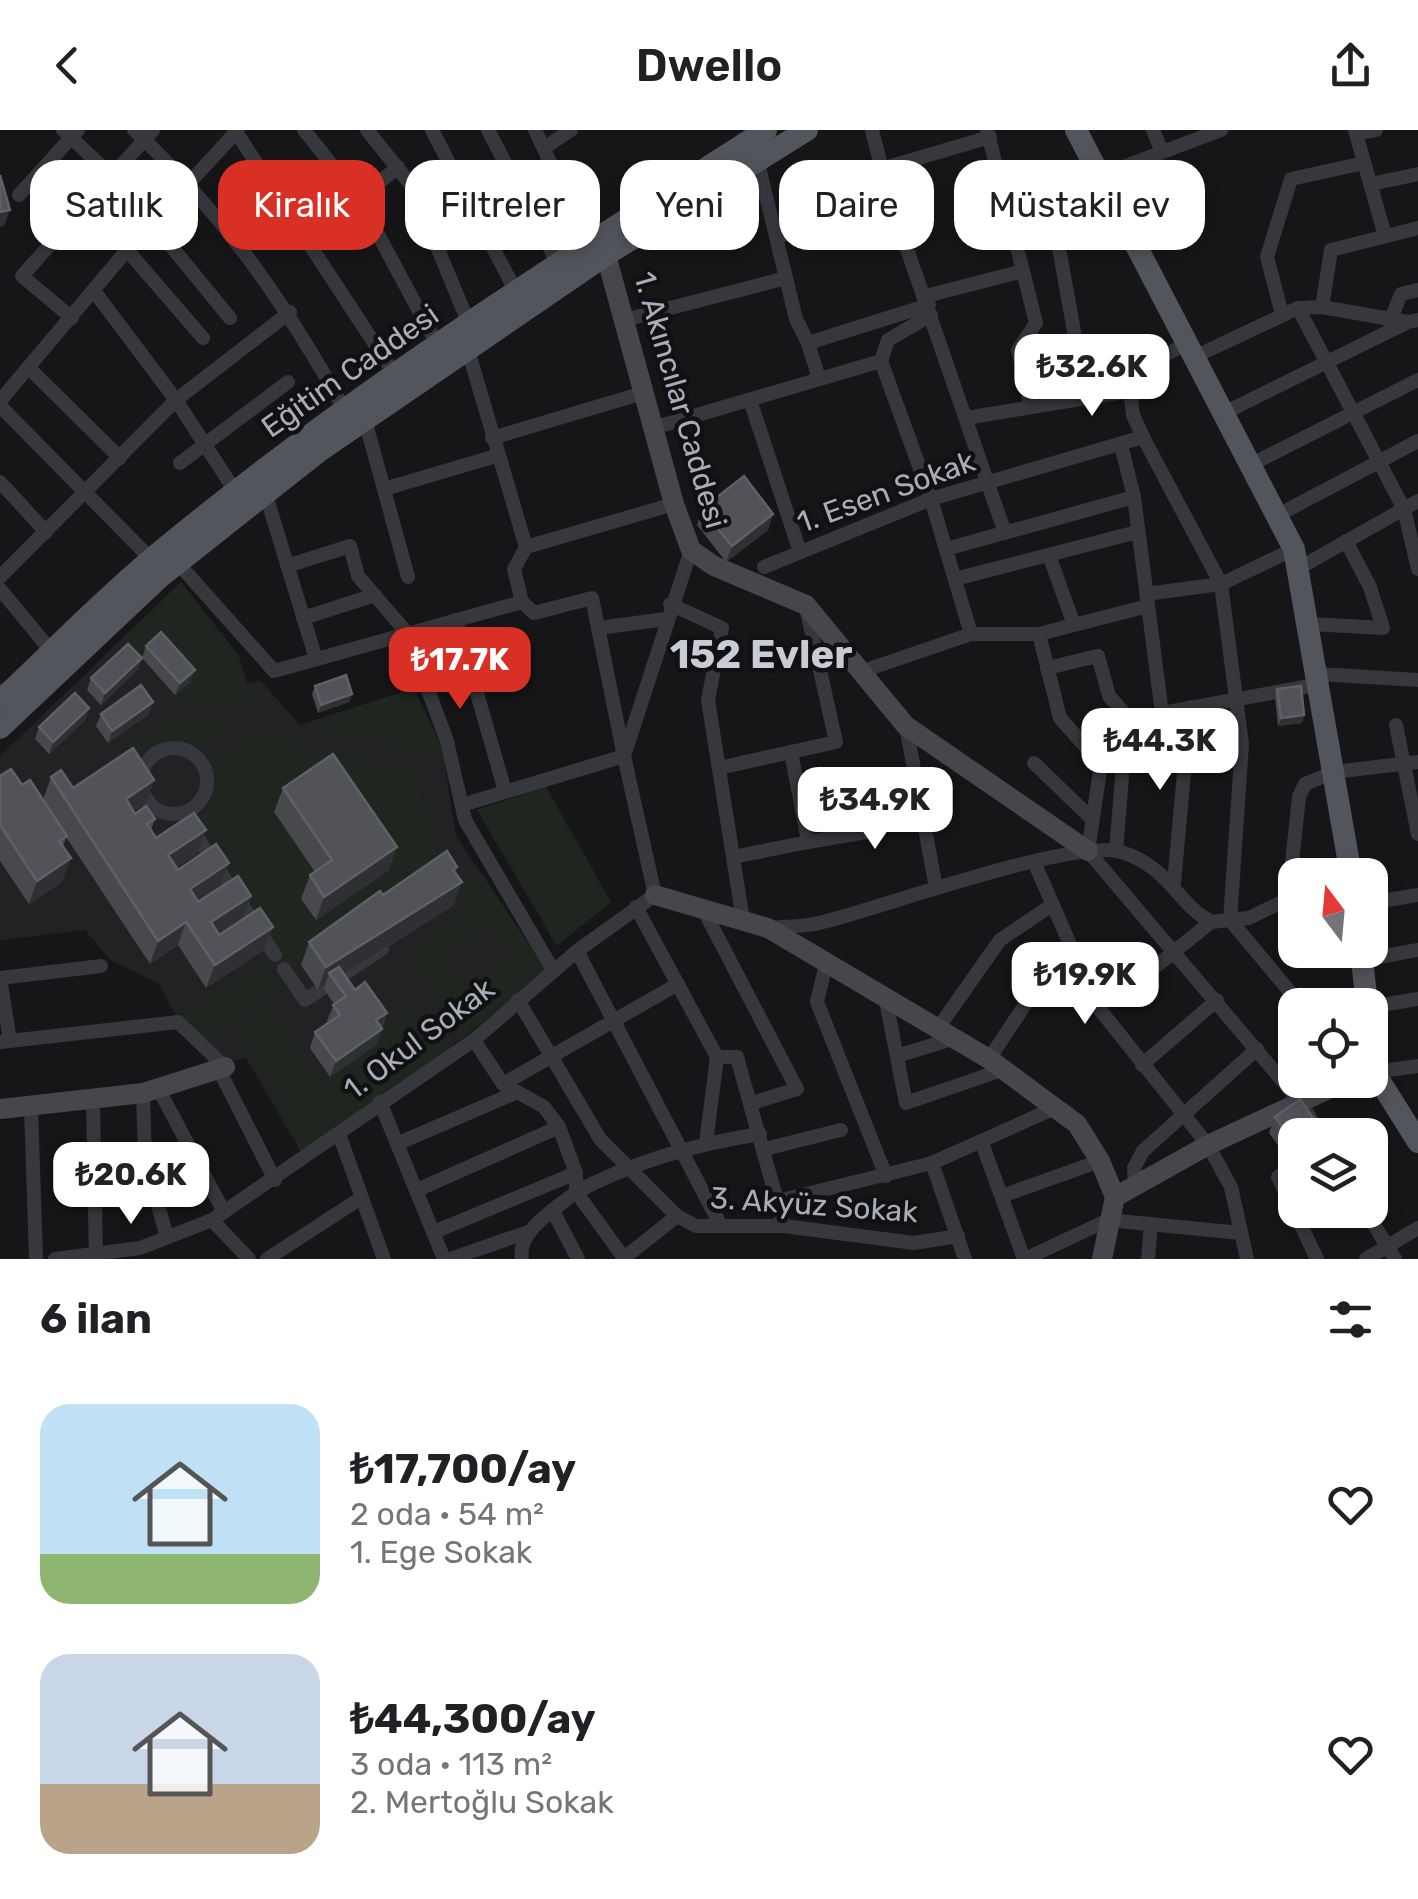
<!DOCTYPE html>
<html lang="tr">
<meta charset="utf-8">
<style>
:root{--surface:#fff;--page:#f6f6f6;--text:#202124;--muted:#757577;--accent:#d93025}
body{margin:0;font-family:Rubik,sans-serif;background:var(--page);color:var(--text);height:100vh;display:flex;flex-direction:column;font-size:38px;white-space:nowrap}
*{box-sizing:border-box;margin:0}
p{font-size:32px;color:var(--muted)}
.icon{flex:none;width:55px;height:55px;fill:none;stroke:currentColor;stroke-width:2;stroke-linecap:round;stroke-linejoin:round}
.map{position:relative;height:1129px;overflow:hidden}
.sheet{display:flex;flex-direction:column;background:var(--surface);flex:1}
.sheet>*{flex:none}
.hud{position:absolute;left:30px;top:30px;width:1360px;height:90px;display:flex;gap:20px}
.needle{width:65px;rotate:344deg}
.tools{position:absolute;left:1278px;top:728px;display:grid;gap:20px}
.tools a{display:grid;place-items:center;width:110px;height:110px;border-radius:20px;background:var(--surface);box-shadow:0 5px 15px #0003;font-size:50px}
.price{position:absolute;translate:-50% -85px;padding:0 22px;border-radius:20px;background:#fff;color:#222;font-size:32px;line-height:65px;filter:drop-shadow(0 2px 5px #0008)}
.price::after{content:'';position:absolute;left:50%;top:60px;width:30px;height:22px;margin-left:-15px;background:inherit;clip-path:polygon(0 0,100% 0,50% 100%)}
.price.active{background:var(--accent);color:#fff}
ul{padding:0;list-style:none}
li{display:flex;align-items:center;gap:30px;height:250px;padding:0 40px}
li span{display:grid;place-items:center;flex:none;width:280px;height:200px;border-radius:30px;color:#555}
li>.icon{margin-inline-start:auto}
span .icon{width:120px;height:120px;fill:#fffc;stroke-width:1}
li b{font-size:42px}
h2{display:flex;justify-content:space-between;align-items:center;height:120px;padding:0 40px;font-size:42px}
.chip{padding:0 35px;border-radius:30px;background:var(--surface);box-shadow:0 5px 15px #0003;font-size:35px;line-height:90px}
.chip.active{background:var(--accent);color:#fff}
header{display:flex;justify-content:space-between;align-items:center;height:130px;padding:0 40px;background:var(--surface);font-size:45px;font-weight:600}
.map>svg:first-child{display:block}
</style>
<header><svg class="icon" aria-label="back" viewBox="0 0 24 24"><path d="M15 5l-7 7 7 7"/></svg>Dwello<svg class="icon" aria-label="share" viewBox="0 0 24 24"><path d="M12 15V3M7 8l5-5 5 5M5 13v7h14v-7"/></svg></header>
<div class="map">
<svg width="1418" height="1129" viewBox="0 0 1418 1129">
<rect width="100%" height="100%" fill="#161618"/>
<path fill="#222225" d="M181 452 239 526 247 553 260 550 300 595 409 560 416 563 442 617 456 706 546 840 451 917 302 1024 246 928 227 933 173 881 159 854 110 830 85 800 0 810V626Z"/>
<g fill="#1e261f" fill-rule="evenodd">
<path d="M181 452 239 526 251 574 236 581 175 565 190 551 156 515 142 528 124 507Z"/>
<path d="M409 560 416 563 443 628 300 595Z"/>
<path d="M174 589 220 590 231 599 201 618C177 602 159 608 138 627L127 620Z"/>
<path d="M255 603 416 641 439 730 292 838 197 693 212 673V633Z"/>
<path d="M546 657 611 772 557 816 477 680Z"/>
<path d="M482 744 546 840 463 908 406 822 465 782 458 752ZM489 797 511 828 467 858 445 826Z"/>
<path d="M263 832 283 861 207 912 180 887Z"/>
<path d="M272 876 321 950 376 915 381 898 400 887 431 886 451 917 302 1024 278 977 283 974 235 900Z"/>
</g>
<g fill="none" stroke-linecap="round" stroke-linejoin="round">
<path stroke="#37383d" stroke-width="8" d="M777 110 821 97 839 77 888 64"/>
<g stroke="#37383d" stroke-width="14">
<path d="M63 0 113 47"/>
<path d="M134 0C224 85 284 171 344 279"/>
<path d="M304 0 359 69 438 216"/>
<path d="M367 0 412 56 469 194"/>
<path d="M432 0 516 162"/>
<path d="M488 0 558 134"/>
<path d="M535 0 588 113"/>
<path d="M872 0 888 64 1005 403"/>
<path d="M1153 0 1162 22"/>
<path d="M1355 0 1385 106"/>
<path d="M236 2 395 245"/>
<path d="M1356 4 1376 0"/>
<path d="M544 18 571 0"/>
<path d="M758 33 796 189 808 213 929 175"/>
<path d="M881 39 990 7"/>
<path d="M1099 46 1221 0"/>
<path d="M1002 49 1052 79 1126 100"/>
<path d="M1371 54 1418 44"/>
<path d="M19 65 78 0"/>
<path d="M1052 79 1086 268"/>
<path d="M152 93 230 188"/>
<path d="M309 110 398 37"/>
<path d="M127 120 203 208"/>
<path d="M1023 141 1036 193 1018 220 1031 277"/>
<path d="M94 161 176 270 235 361"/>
<path d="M926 166 1023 141 987 0"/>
<path d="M1322 177 1331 120 1418 98"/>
<path d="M1298 178 1404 379 1418 439"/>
<path d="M1282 184 1267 127 1291 49 1364 33"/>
<path d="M72 188 22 146 153 0"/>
<path d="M1391 189 1401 164 1418 160"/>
<path d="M624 190 786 148"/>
<path d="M808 213 819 249"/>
<path d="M468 220 526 417 514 439 522 472"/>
<path d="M1192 228 1298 178 1322 177 1408 192 1418 190"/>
<path d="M881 231 931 369 971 504"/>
<path d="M30 239 120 328"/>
<path d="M1130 261 1133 285 1143 307 1221 454 1242 614 1230 790"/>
<path d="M750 270 800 422"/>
<path d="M0 271 127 120 238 0"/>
<path d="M0 276 151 429"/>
<path d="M1222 284 1408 192"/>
<path d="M966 288 1130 261 1135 239 1185 215"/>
<path d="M365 290 408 447"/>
<path d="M653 298 881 231 888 210 931 185"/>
<path d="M492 308 643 263"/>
<path d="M1121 315 1134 367 1162 583"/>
<path d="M180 333 288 252"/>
<path d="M1250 335 1418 250"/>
<path d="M0 352 46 402"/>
<path d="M384 359 496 326"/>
<path d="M265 362 316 529"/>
<path d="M1278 385 1418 311"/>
<path d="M526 417 674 374"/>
<path d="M946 419 1134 367"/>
<path d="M1049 425 1074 495"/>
<path d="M177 432 274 541 522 472 534 483 592 468 624 626 462 675"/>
<path d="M287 436 350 416 358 446 407 503 447 611 465 690 553 840"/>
<path d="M764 437 931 369 1143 307"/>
<path d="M1299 438 1418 371"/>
<path d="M0 447 176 270 290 182"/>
<path d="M955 449 1137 402"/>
<path d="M0 459 52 522"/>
<path d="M1146 464 1221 454 1294 419"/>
<path d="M670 474 722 498 708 570 743 790"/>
<path d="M303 488 375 465"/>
<path d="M456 490 505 661"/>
<path d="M1310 494 1383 498 1370 457 1346 411"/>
<path d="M598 498 666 489"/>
<path d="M1039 504 1060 588 1101 634"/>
<path d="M1047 538 1098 526 1109 566 1139 600"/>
<path d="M863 541 971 504H1039L1148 476"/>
<path d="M1318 544 1418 550"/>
<path d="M1396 595 1418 704"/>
<path d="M906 596 936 758"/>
<circle cx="174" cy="651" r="33"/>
<path d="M1034 633 1092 689"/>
<path d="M719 638 836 612 807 482"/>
<path d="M802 679 916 657"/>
<path d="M193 701 275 825"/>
<path d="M808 712 866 702 860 668"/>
<path d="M1088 721 1302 974 1320 1005"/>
<path d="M1088 721 1101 634 1162 583 1320 554"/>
<path d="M1116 721 1125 610"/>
<path d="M733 727 808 712 791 622"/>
<path d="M1035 734 1097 876 1208 1015 1231 1057 1247 1129"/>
<path d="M1174 753 1190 577"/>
<path d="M1288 769 1299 667 1305 654 1334 642 1418 632"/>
<path d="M1370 773 1418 765"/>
<path d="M636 777 717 927 706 1013"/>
<path d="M702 777 797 959 752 973"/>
<path d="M1230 790 1301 875"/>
<path d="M769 798C787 796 806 797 823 792 881 778 1073 708 1121 722 1170 737 1177 774 1211 792L1249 788 1288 769 1295 776"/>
<path d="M577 821 721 1096"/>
<path d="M1362 830 1418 820"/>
<path d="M826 834 817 872 886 1046"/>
<path d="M284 839 305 870 382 819"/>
<path d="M0 848 101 836"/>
<path d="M0 848 10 910"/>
<path d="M1129 858 1211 792"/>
<path d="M518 870 600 1009 677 1086 696 1096H784L914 1113 958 1106"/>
<path d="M886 871 906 973 1002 940"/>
<path d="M1370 877 1418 869"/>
<path d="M936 901 1000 810 1052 775"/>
<path d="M474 910 503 954 544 977 559 997 576 1043V1062C557 1078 516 1101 522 1129"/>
<path d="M0 912 178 892 225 937"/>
<path d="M897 926 952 909"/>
<path d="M717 927H737L784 1096"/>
<path d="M989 929 1038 855 1078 834"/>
<path d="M1142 935 1217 870"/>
<path d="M219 940 275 1050"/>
<path d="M1374 942 1418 936"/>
<path d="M503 954 678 854"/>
<path d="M159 960 224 1082"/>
<path d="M143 963 145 1029 167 1107"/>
<path d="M93 971 96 1129"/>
<path d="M380 972 444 1129"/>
<path d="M31 977 36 1129"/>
<path d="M339 1004 384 1129"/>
<path d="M399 1013 515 963"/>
<path d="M982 1013 1024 1129"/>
<path d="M765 1019 841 1000"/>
<path d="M932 1033 965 1129"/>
<path d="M1295 1035 1278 1047 1317 1129"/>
<path d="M1135 1053 1134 1038 1143 1021 1257 919"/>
<path d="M417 1060 559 997"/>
<path d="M1002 1066 1100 1031"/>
<path d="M778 1071 932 1033 1055 978"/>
<path d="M1365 1080 1395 1129"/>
<path d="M553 1081 578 1129"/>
<path d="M677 1086 624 1128 576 1062C635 1031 695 1014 760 1004"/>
<path d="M212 1090 249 1129"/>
<path d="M434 1102 576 1043"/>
<path d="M55 1129 140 1118 212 1090 474 910 577 821 655 765 624 626 691 420"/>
<path d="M267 1129 361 1068"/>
<path d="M450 1129 528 1102"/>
<path d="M1025 1129 1108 1090 1241 1103"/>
<path d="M1148 1129 1151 1094"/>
<path d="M1366 1129 1418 1098"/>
</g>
<g stroke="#45474d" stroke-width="20">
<path d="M606 125 674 374 691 420 714 436 806 475 906 596 1088 721"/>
<path d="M655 765 768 798 989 929 1077 994 1100 1031 1115 1067"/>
<path d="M0 979 143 963 225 937"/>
<path d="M1102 1129 1115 1067 1208 1015 1348 950"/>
</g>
<g stroke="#53555c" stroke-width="22">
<path d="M1076 0 1294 419 1351 745"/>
<path d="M0 571C51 523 101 471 155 426 346 267 557 133 766 0"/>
<path d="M0 598 160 447 318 322 606 125 807 0"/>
<path d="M1361 820 1367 875"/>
<path d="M1370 902 1374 942 1418 1012"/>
</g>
</g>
<g fill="#47494d">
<path d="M702 379 773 384 768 400 726 432 697 395Z"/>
<path d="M146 516 190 552 175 565 142 528Z"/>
<path d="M142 528 137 540 101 575 87 560 91 548Z"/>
<path d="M315 556 352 564 349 572 318 583 312 564Z"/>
<path d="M1277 559 1304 585 1302 593 1278 596 1275 567Z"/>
<path d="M89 578 85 590 49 624 35 609 39 597Z"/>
<path d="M101 584H149L108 613 96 596Z"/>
<path d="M0 646 22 655 43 670 51 647 73 658 146 674 134 681 135 684 155 689 151 700 156 708 197 724 177 737 178 740 229 733 220 756 198 771 251 766 243 789 273 797 264 820 206 858 178 815 150 834 66 707 63 717 62 752 29 774 0 731Z"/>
<path d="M283 658 389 740 316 790 301 769 310 745 315 742 274 682Z"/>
<path d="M457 737 455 743 454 775 344 844 355 860 387 883 377 914 330 947 310 918 315 902 328 893 327 891 334 874 324 859 325 855 318 860 301 835 309 812 383 765Z"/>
<path d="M1275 987 1295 1005V1028L1290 1032 1269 1003Z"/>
</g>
<g fill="#2f3033">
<path d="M10 80 4 96 0 97V82Z"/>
<path d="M773 384 768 400 726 432 732 416Z"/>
<path d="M142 528 137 540 101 575 105 563Z"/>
<path d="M195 540 190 552 175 565 180 553Z"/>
<path d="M352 564 349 572 318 583 321 575Z"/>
<path d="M153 572 149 584 108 613 112 601Z"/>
<path d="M89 578 85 590 49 624 53 612Z"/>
<path d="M1304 585 1302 593 1278 596 1281 588Z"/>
<path d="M154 650 146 674 117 692 126 669Z"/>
<path d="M206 700 197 724 160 748 168 725Z"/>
<path d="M397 717 389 740 316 790 324 767Z"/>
<path d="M71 728 62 752 29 774 37 751Z"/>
<path d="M229 733 220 756 181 782 190 759Z"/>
<path d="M457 737 449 760 462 752 454 775 334 850 329 843 325 855 318 860 326 837Z"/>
<path d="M251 766 243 789 203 815 211 792Z"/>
<path d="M186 792 178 815 150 834 158 811Z"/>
<path d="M273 797 264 820 206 858 215 835Z"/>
<path d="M387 883 381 898 376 890Z"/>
<path d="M382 899 377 914 330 947 336 931Z"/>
</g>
<g fill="#525359" stroke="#5f6168" stroke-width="2.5">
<path d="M0 45 10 80 0 82Z"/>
<path d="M744 346 773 384 732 416 702 379Z"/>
<path d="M161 502 195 540 180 553 146 516Z"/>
<path d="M128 514 142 528 105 563 91 548Z"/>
<path d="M346 545 352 564 321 575 315 556Z"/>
<path d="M141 555 153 572 112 601 101 584Z"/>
<path d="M1301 556 1304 585 1281 588 1277 559Z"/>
<path d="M75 563 89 578 53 612 39 597Z"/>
<path d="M133 618 154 650 126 669 135 684 146 676 155 689 147 694 156 708 194 683 206 700 168 725 178 740 216 714 229 733 190 759 198 772 238 746 251 766 211 792 219 805 260 778 273 797 215 835 186 792 158 811 51 647 61 640 73 658Z"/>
<path d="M333 624 397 717 324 767 310 745 332 730 283 658Z"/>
<path d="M11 639 22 655 30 650 67 706 59 711 71 728 37 751 0 695V646Z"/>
<path d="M447 721 457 737 453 740 462 752 326 837 309 812 380 761 383 765Z"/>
<path d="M339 837 355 860 365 852 387 883 376 890 382 899 336 931 315 902 340 885 333 875 346 866 329 843Z"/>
<path d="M1300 969 1320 998 1311 1005H1295V1015L1275 987Z"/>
</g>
<g text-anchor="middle" stroke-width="9" stroke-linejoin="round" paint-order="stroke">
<g font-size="30" fill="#a8adb8" stroke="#111113">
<text transform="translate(350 241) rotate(-35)" y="10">Eğitim Caddesi</text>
<text transform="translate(680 270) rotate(74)" y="10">1. Akıncılar Caddesi</text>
<text transform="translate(886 362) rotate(-20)" y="10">1. Esen Sokak</text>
<text transform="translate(419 909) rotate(-37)" y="10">1. Okul Sokak</text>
<text transform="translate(814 1075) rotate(4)" y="10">3. Akyüz Sokak</text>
</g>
<g font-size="40" font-weight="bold" fill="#c9ccd4" stroke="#111113">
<text x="761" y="538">152 Evler</text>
</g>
</g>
</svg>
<div class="tools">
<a><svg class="needle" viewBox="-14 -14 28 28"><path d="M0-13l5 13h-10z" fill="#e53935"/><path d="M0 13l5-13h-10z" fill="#757577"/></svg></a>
<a><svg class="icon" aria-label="locate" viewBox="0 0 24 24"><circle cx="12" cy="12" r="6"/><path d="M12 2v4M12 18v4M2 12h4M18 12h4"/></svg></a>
<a><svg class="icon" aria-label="layers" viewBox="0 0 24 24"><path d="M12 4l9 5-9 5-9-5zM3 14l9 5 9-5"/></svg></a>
</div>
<b class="price" style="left:1092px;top:289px">₺32.6K</b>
<b class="price active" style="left:460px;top:582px">₺17.7K</b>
<b class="price" style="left:1160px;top:663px">₺44.3K</b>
<b class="price" style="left:875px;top:722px">₺34.9K</b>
<b class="price" style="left:1085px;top:897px">₺19.9K</b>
<b class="price" style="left:131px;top:1097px">₺20.6K</b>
<div class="hud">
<a class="chip">Satılık</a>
<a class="chip active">Kiralık</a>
<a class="chip">Filtreler</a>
<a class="chip">Yeni</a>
<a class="chip">Daire</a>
<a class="chip">Müstakil ev</a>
</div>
</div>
<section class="sheet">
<h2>6 ilan<svg class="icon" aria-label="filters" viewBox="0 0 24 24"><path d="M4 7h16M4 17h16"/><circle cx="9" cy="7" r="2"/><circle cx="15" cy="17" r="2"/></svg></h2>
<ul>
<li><span style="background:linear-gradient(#bfe0f5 75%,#8fb573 0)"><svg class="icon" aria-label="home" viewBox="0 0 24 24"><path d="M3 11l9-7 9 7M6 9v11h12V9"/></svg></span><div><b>₺17,700/ay</b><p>2 oda · 54 m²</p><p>1. Ege Sokak</p></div><svg class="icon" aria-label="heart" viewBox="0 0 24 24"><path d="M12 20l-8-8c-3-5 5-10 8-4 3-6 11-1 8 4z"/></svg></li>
<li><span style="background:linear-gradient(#c9d6e8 65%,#b9a48a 0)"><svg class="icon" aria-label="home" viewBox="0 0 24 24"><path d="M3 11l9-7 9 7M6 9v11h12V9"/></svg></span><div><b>₺44,300/ay</b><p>3 oda · 113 m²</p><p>2. Mertoğlu Sokak</p></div><svg class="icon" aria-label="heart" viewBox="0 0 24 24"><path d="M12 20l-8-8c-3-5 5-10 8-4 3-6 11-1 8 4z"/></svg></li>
</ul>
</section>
